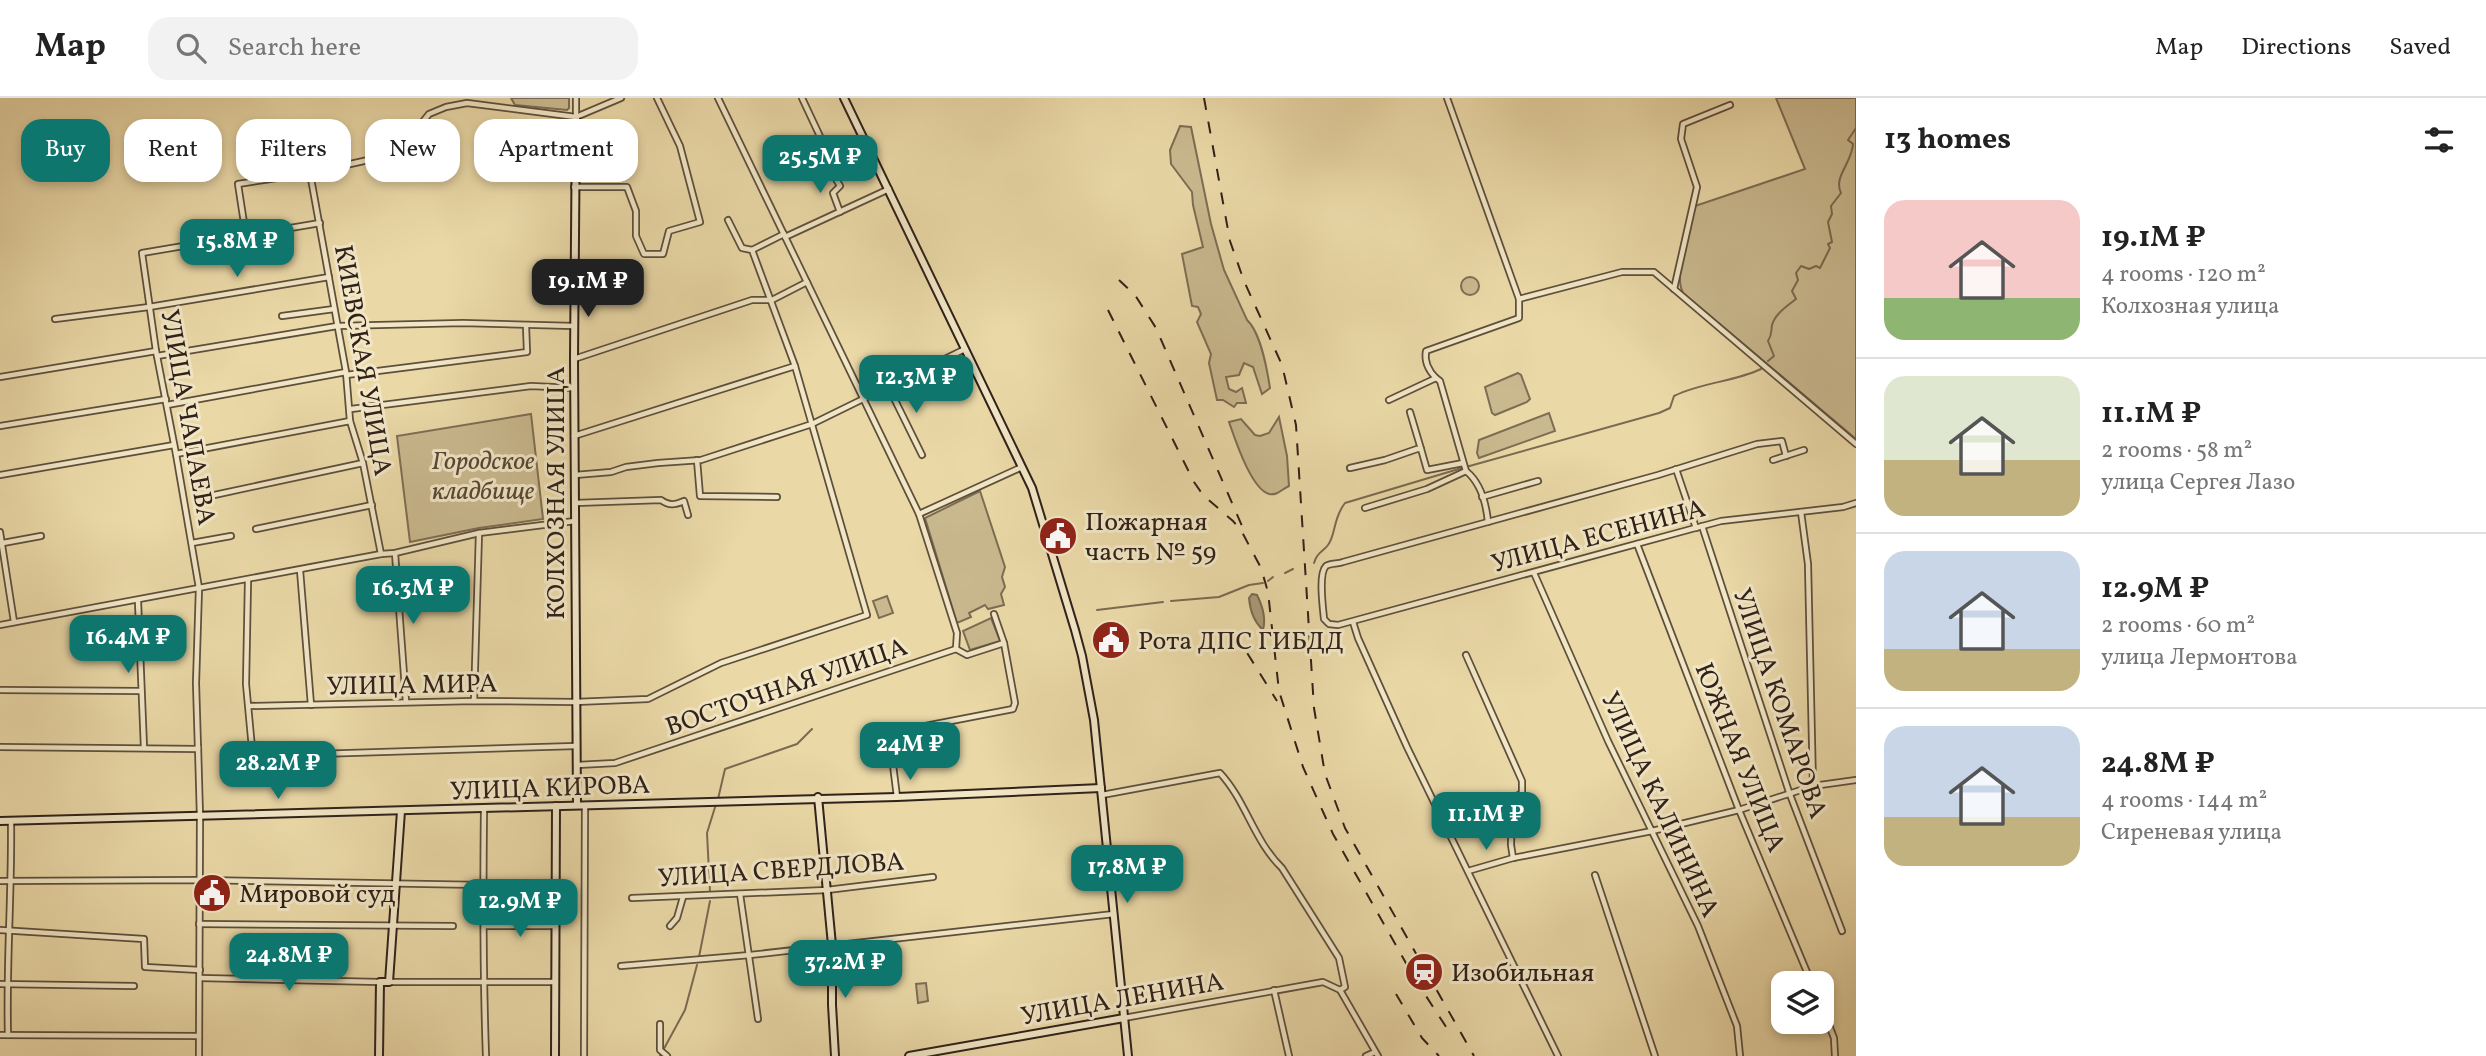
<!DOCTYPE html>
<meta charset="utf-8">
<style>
:root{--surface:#fff;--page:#f2f2f2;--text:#222;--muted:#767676;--line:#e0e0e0;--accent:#0f766e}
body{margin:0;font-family:Vollkorn,serif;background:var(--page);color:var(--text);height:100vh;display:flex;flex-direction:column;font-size:26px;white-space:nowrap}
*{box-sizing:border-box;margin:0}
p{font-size:23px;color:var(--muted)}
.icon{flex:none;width:38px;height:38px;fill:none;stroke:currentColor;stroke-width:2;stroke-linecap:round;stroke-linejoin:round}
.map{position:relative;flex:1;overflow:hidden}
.details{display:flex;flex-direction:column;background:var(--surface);width:630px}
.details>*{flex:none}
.banner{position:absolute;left:21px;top:21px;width:665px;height:63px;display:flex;gap:14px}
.tools{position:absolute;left:1771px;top:873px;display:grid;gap:14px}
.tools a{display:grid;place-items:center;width:63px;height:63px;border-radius:14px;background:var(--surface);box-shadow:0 4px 10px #0003;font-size:35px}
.price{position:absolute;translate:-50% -60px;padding:0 16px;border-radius:14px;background:var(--accent);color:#fff;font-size:23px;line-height:46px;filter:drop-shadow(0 2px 4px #0008)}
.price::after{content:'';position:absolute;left:50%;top:42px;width:21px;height:16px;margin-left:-10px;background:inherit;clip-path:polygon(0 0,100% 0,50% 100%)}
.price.selected{background:#222;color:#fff}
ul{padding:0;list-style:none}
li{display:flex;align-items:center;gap:21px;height:175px;padding:0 28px}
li+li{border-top:2px solid var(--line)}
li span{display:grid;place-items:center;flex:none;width:196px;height:140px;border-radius:21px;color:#555}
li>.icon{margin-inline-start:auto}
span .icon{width:84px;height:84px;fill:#fffc;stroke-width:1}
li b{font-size:30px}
h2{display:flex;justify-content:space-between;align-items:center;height:84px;padding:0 28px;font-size:30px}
.chip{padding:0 24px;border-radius:21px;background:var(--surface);box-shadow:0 4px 10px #0003;font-size:24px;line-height:63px}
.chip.selected{background:var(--accent);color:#fff}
header{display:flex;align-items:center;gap:42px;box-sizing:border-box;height:98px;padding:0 35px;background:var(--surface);border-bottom:2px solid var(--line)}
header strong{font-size:33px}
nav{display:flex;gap:38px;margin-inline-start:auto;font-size:24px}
.search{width:490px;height:63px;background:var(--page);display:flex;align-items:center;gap:18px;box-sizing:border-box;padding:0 24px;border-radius:21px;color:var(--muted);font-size:26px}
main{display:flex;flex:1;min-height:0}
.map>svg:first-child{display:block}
</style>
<header>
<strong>Map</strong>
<div class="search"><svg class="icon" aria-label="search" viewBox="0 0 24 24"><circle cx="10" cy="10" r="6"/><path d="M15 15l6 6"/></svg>Search here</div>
<nav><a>Map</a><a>Directions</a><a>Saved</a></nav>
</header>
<main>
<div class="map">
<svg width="1856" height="958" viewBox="0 0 1856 958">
<rect width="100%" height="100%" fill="#ead8a7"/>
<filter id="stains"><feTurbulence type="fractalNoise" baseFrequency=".00286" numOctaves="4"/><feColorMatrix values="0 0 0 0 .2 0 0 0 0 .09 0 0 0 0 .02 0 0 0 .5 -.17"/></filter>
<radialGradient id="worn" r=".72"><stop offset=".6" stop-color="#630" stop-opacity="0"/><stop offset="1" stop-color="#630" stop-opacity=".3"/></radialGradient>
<g fill="#cab98f" stroke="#7d6d54" stroke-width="2">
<path d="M511 0H569V10L567 12 515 7Z"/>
<path d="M1776 0H1856V341L1683 195C1673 177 1690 129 1695 108L1805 71Z"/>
<path d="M1180 28 1191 29 1211 126 1224 172 1247 222C1261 235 1267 271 1270 290L1262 296 1253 269 1244 265 1239 277 1226 279 1229 291 1236 294 1242 290 1246 305H1237L1234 309 1223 302H1217L1209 265 1211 256 1197 224 1201 216 1198 209 1192 208 1182 156 1203 149 1193 107 1192 94 1171 66 1170 52Z"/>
<circle cx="1470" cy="188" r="9"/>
<path d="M1518 275 1521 277 1530 301 1527 304 1495 317 1492 315 1485 289Z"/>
<path d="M1549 315 1555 333 1479 360 1477 355 1479 342Z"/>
<path d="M531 316 543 421 479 430 410 444 397 338Z"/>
<path d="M1279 319 1287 358 1289 388C1282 391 1277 398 1269 396 1251 391 1235 341 1229 324L1241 321 1255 337 1260 338 1269 335Z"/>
<path d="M980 393 1005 469 1002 479 1005 489 1001 496 1004 507 988 511 985 507 969 515 971 519 957 525 925 420Z"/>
<path d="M887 498 893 515 879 520 873 503Z"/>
<path d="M991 520 1000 543 970 552 963 533Z"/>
<path d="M926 885 928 903 918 905 916 886Z"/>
</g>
<path fill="#ab9a77" stroke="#7a6a51" stroke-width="2" d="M1252 496 1257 497C1262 507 1266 521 1263 532 1254 524 1250 512 1249 500Z"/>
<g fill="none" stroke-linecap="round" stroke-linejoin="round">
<g stroke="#7a6a51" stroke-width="2">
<path d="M1768 263 1774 258 1768 243C1772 237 1771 234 1772 227 1775 216 1787 208 1796 201L1792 193 1798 182 1796 175 1801 168 1809 171 1816 168 1820 170 1830 150 1828 146 1832 144 1828 124 1832 116 1831 108 1841 95C1833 79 1852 65 1853 46L1848 42 1856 30"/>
<path d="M1466 369 1659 315 1670 310 1674 298C1702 284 1734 284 1761 271"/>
<path d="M1314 465C1317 454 1322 455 1328 447 1336 436 1333 420 1345 405L1462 370"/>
<path d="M1285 475 1293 471"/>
<path d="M1268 483 1273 479"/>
<path d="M1171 503 1219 499 1249 487 1263 485"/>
<path d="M1097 512 1163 504"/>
<path d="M718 701 725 671 797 646 812 631"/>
<path d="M710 794 707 735 716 706"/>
<path d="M699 859 710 803"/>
<path d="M660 958 685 912 697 867"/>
</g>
<defs>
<g id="street">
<path d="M576 0V19"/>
<path d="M718 0 919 416 957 535 956 551"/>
<path d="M802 0 833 66 829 69 840 88 833 95 840 114"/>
<path d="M1447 0 1519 201 1622 174H1654L1856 346"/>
<path d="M576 19 621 0"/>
<path d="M310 75 346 274 350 323 363 365 381 456"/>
<path d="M574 89H627L636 113V138L644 156H663L669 133 700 124 680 48 657 0"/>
<path d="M246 138 238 86 310 75 386 58 413 36 429 16 446 9 467 5 576 19"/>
<path d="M785 139 889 91"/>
<path d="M752 152 784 136"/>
<path d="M1674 191 1697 89 1681 41 1683 26 1730 7"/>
<path d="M282 218 334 211"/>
<path d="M55 221 149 209 329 179"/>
<path d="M157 258 337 228 463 225 574 228"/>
<path d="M574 261 752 202H772L807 184"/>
<path d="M346 277 527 254 526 228"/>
<path d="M0 279 156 253"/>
<path d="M1436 280C1428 272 1424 264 1426 253L1519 220V201"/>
<path d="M888 288 922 357"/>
<path d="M1389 302 1436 280 1440 283 1466 373C1481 385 1486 404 1488 424"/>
<path d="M167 307 346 274"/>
<path d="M351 311 531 288 574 290"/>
<path d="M1410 314 1421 351"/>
<path d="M0 328 166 301"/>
<path d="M574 338 795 268"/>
<path d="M176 356 350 323"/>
<path d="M1786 358 1782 343 1757 346 1658 377 1343 464C1338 466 1330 465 1326 468 1318 476 1323 509 1324 521L1329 526 1338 527 1721 423 1843 409 1856 405"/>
<path d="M697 362 700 398 777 399"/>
<path d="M1773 362 1804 352"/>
<path d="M1350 370 1385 362 1417 351H1421L1427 372 1463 365"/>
<path d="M1676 371 1696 430"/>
<path d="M0 377 174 347"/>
<path d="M575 377 611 374 626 369 658 365 701 362 812 326 965 251"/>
<path d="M205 399 363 365"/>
<path d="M1482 399 1538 383"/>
<path d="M575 405 661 402C669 408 675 407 684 403L688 417"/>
<path d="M1365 410 1427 391 1466 373"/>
<path d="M1801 414 1808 466 1813 688"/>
<path d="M919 416 1022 369"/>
<path d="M1702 428 1789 694 1842 833"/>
<path d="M256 431 372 407"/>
<path d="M0 434 14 524"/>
<path d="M3 445 41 438"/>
<path d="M192 445 231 438"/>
<path d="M1637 446 1739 712 1812 886"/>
<path d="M395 455 406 604"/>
<path d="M300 472 311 607"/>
<path d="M1534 475 1608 643 1698 828 1737 928 1740 958"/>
<path d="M248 483 246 586 253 661"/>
<path d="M138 503 144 650"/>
<path d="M1353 524 1358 540 1407 649 1558 958"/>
<path d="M0 527 381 456 395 455 479 435 575 423"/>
<path d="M86 534 141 532"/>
<path d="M1466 557 1522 683V695L1512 701 1511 747 1513 760"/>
<path d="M0 592 141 593"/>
<path d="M474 603 479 435"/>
<path d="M249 608 474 603 575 604 648 601 721 565 867 517 795 268 752 152 742 150 728 122"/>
<path d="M198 648 200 719 199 958"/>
<path d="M0 649 198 651 196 585 199 490 176 356 156 253 142 155 320 125"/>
<path d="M285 657 576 648"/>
<path d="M577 667 615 665 956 551 967 557 1004 545"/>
<path d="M1102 697 1220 675C1246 703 1254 743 1282 770L1339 860 1345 889 1340 892"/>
<path d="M897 699 889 635 1013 611 1015 605 1004 545 994 516"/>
<path d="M484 711C483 793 483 876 486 958"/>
<path d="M1468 773 1513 760 1652 733 1739 712 1813 688 1856 682"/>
<path d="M1595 777 1655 958"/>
<path d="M0 783 200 782 483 787 555 785"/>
<path d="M740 796 758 921"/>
<path d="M632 800 827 792 933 779"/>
<path d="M199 826 453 828"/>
<path d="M486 828H554"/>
<path d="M670 828 677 820 683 799"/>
<path d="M0 832 144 841 145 869 200 872"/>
<path d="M621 868 750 857 1114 816"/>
<path d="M200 880 380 884"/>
<path d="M389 884H554"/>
<path d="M0 886 134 888"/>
<path d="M1274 892 1289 958"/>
<path d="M1822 909 1834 940 1835 958"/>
<path d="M1124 920 1323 884 1340 892 1378 958"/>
<path d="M660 926V952L667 958"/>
<path d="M0 937 199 938"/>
<path d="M8 937C6 866 12 795 11 724"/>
<path d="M584 958 585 707"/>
<path d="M1366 958 1375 954"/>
</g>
<g id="secondary">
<path d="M844 0 1032 390 1075 532 1082 558 1094 622 1128 958"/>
<path d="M576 19 574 261 577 706"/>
<path d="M818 699 832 847V907L835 958"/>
<path d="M0 723 897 699 1101 690"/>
<path d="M379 958 380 884H389L401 713"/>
<path d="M555 958 556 708"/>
<path d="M909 958 1124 920"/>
</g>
</defs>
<use href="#street" stroke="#5e4f3c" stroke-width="8"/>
<use href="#secondary" stroke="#302119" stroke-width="10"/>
<use href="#street" stroke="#f1e6c6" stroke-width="4.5"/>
<use href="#secondary" stroke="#f1e6c6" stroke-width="6"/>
<g stroke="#302119" stroke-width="2" stroke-dasharray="12 12" stroke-linecap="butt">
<path d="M1204 0 1230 143 1244 183 1282 267 1296 327 1314 610 1325 676 1345 730 1474 958"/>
<path d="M1119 182 1135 197 1156 230 1242 428"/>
<path d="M1108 212 1194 384 1203 397 1233 423 1242 434 1261 470 1268 494 1279 593 1303 669 1333 736 1415 881 1448 932"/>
<path d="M1233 536 1241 545 1277 603"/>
<path d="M1396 896 1422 940 1439 958"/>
</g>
</g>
<defs>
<symbol id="civic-disc" viewBox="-11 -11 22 22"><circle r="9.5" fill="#8f2418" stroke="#f1e6c6"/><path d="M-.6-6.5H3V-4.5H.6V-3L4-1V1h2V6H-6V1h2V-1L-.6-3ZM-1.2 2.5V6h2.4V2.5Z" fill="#fff"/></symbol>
<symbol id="station-disc" viewBox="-11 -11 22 22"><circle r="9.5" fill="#8f2418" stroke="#f1e6c6"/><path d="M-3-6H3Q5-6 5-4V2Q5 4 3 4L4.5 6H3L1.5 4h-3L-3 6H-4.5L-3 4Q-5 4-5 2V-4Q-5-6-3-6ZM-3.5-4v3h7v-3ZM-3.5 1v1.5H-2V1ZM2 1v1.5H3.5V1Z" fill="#fff"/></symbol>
</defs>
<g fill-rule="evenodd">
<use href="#civic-disc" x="1036" y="416" width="44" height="44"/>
<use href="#civic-disc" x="1089" y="520" width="44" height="44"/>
<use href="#civic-disc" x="190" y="773" width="44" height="44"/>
<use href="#station-disc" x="1402" y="852" width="44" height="44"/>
</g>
<g text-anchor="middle" stroke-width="6" stroke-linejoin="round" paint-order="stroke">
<g font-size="26" fill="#302119" stroke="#f1e6c6">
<text transform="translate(364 262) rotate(80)" y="9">КИЕВСКАЯ УЛИЦА</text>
<text transform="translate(189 319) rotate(80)" y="9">УЛИЦА ЧАПАЕВА</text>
<text transform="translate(555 395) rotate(-90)" y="9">КОЛХОЗНАЯ УЛИЦА</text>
<text transform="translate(1598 437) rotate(-15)" y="9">УЛИЦА ЕСЕНИНА</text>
<text transform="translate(412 586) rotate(-1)" y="9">УЛИЦА МИРА</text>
<text transform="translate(786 588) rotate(-19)" y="9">ВОСТОЧНАЯ УЛИЦА</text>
<text transform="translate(1781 605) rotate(71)" y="9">УЛИЦА КОМАРОВА</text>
<text transform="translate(1741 659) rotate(68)" y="9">ЮЖНАЯ УЛИЦА</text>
<text transform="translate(550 689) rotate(-2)" y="9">УЛИЦА КИРОВА</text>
<text transform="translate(1661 706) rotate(65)" y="9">УЛИЦА КАЛИНИНА</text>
<text transform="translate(781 771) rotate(-4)" y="9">УЛИЦА СВЕРДЛОВА</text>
<text transform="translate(1122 900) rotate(-10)" y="9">УЛИЦА ЛЕНИНА</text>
</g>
<g font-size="26" font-style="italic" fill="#564736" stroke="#f1e6c6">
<text x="483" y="371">Городское<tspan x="483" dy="30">кладбище</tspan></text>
</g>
<g font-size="26" fill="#302119" stroke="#f1e6c6" text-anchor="start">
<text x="1085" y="432">Пожарная<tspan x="1085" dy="30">часть № 59</tspan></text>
<text x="1138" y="551">Рота ДПС ГИБДД</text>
<text x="239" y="804">Мировой суд</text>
<text x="1451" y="883">Изобильная</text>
</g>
</g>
<rect width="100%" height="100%" filter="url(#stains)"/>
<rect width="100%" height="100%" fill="url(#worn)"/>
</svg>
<div class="tools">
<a><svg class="icon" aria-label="layers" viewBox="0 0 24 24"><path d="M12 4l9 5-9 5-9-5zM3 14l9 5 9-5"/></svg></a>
</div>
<b class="price" style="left:820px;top:97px">25.5M ₽</b>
<b class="price" style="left:237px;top:181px">15.8M ₽</b>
<b class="price selected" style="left:588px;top:221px">19.1M ₽</b>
<b class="price" style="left:916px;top:317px">12.3M ₽</b>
<b class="price" style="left:413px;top:528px">16.3M ₽</b>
<b class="price" style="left:128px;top:577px">16.4M ₽</b>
<b class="price" style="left:910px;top:684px">24M ₽</b>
<b class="price" style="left:278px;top:703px">28.2M ₽</b>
<b class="price" style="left:1486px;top:754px">11.1M ₽</b>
<b class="price" style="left:1127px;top:807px">17.8M ₽</b>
<b class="price" style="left:520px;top:841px">12.9M ₽</b>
<b class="price" style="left:289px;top:895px">24.8M ₽</b>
<b class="price" style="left:845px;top:902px">37.2M ₽</b>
<div class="banner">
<a class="chip selected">Buy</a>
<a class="chip">Rent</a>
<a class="chip">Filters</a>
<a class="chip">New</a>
<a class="chip">Apartment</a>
</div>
</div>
<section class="details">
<h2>13 homes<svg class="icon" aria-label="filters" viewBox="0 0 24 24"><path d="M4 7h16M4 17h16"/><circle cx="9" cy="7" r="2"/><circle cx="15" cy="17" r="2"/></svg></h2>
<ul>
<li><span style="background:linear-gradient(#f6c9c9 70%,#8fb573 0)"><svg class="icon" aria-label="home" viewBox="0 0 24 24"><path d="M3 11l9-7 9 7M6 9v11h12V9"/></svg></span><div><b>19.1M ₽</b><p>4 rooms · 120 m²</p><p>Колхозная улица</p></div></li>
<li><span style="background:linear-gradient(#dfe7d0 60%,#c2b280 0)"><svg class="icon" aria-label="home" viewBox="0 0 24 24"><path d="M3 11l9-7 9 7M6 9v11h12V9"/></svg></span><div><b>11.1M ₽</b><p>2 rooms · 58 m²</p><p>улица Сергея Лазо</p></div></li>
<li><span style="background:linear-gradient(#c9d6e8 70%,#c2b280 0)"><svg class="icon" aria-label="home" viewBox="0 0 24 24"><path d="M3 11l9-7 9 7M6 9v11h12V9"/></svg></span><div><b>12.9M ₽</b><p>2 rooms · 60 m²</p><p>улица Лермонтова</p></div></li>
<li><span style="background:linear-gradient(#c9d6e8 65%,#c2b280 0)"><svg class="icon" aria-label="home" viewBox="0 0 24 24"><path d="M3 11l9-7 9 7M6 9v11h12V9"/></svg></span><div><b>24.8M ₽</b><p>4 rooms · 144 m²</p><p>Сиреневая улица</p></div></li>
</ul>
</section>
</main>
